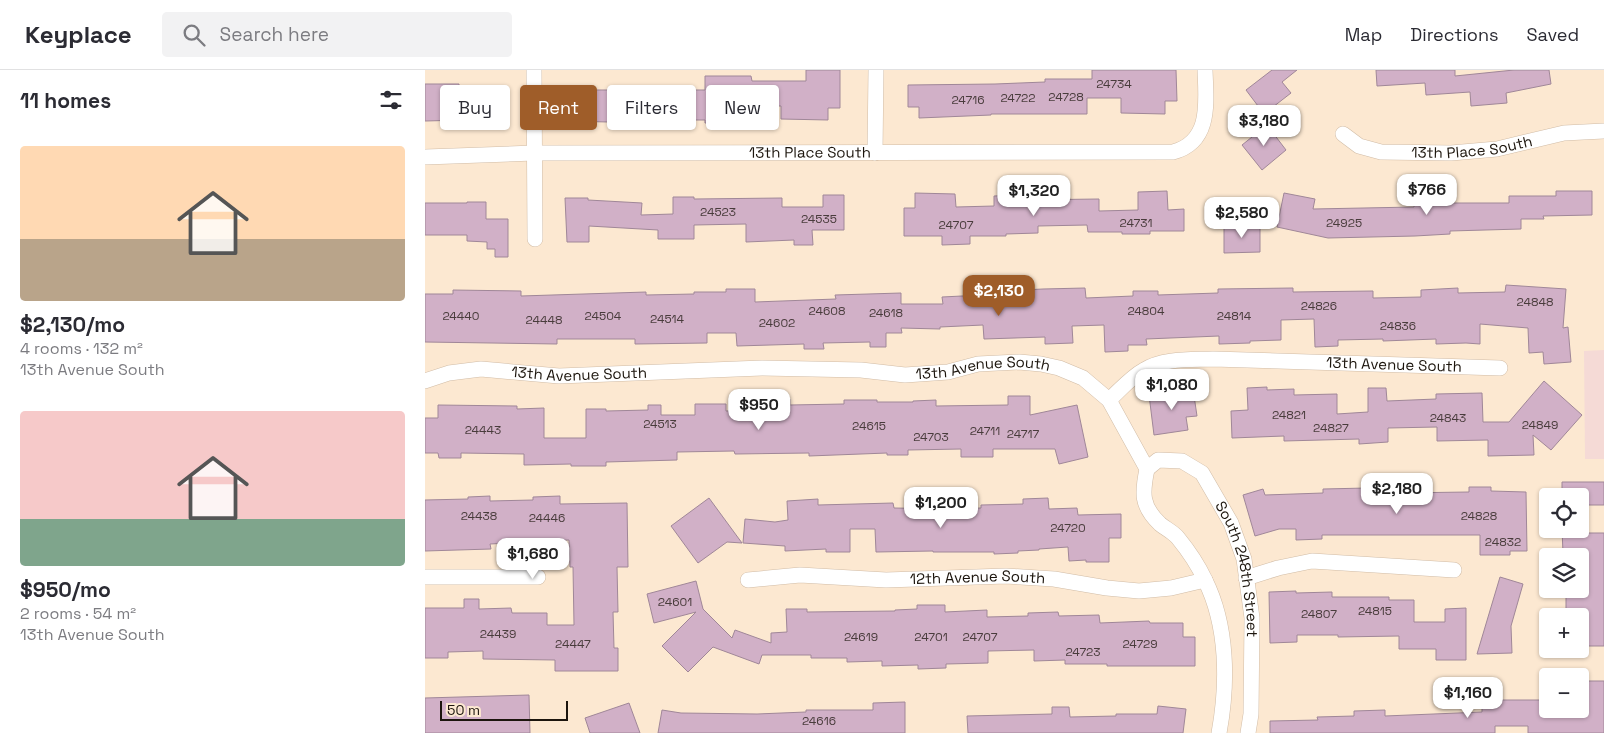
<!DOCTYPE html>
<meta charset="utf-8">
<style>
:root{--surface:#fff;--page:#f2f2f3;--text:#2b2b33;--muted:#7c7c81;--line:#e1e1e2;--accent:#9f5d29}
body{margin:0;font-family:"Space Grotesk",sans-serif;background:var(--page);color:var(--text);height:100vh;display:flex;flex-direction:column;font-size:19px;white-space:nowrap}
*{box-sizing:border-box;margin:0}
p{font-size:16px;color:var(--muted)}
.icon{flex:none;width:28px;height:28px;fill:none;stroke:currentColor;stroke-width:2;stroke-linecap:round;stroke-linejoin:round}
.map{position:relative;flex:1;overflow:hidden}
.details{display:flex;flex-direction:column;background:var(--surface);width:425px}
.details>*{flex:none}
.hud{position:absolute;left:15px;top:15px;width:475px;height:45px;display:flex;gap:10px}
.fabs{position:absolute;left:1114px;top:418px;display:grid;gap:10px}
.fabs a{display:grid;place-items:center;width:50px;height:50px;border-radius:5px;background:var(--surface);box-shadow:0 1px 4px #0004;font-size:25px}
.scale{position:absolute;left:15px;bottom:12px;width:128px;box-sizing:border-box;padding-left:5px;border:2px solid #1c150d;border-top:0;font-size:14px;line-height:18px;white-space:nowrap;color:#1c150d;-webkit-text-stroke:4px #fce8d1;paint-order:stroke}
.price{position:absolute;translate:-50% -42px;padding:0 11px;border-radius:10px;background:#fff;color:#222;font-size:16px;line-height:32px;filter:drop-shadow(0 1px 2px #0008)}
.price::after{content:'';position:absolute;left:50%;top:30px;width:15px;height:11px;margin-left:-8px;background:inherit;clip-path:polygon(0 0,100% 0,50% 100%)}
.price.on{background:var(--accent);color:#fff}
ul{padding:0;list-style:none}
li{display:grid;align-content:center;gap:10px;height:265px;padding:0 20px}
li span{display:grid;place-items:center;height:155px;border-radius:5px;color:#555}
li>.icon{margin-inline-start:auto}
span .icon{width:90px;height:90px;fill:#fffc;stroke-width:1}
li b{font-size:21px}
h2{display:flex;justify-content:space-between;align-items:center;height:60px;padding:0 20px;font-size:21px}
.chip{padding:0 18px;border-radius:5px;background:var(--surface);box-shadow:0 1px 4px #0004;font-size:18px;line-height:45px}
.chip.on{background:var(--accent);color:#fff}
header{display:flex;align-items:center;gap:30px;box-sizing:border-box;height:70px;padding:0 25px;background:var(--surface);border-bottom:1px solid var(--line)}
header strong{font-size:24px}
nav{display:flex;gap:28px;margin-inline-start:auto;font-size:18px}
.search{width:350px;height:45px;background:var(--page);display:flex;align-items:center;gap:12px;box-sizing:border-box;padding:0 18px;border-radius:5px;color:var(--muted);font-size:19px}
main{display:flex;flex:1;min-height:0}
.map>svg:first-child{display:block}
</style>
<header>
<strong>Keyplace</strong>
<div class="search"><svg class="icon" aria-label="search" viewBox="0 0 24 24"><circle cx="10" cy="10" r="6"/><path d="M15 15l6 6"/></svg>Search here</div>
<nav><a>Map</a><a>Directions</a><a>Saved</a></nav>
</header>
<main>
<section class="details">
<h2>11 homes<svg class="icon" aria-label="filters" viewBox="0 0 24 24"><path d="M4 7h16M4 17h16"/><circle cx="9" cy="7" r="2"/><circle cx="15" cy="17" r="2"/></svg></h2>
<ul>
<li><span style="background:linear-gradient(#ffd9b3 60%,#b9a48a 0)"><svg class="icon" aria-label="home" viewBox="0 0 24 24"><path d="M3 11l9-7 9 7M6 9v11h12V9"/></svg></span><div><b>$2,130/mo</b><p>4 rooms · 132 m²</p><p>13th Avenue South</p></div></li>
<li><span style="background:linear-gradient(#f6c9c9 70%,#7fa58c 0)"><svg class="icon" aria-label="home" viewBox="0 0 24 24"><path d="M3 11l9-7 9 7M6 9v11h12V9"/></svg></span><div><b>$950/mo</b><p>2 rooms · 54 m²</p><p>13th Avenue South</p></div></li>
</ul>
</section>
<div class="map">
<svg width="1179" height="663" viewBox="0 0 1179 663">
<rect width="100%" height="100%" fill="#fce8d1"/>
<path fill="#f5dad6" d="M1179 280V389H1160L1159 281Z"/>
<g fill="#d1b0c7" stroke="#a08798">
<path d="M381 0H415V38H403V50L356 49V36H327V41H304V53H280V50H231V52H184L138 51V20H280V6H326L327 11H381Z"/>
<path d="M667 0H751L752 31H740V44L696 43V28H662V44H566V45L494 48V37H483V15L570 14 620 12V9H667Z"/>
<path d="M847 0H872L857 12 866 23 839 44 821 20Z"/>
<path d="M951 0H1030V6L1089 0H1124L1126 14 1081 23 1082 33 1046 36 1045 22 1001 25 1000 13 952 16Z"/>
<path d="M0 14H34V18L78 17 79 42 66 43V56L39 57V50L0 51Z"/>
<path d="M842 55 861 80 837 100 817 75Z"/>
<path d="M742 121 743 140 759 139V161H725V164H697V162H663L662 155 613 156V163L581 164V166H545V174L517 175V166H479V138H490V123L530 124 531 137 569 136V126L597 125V130L674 129V141L713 140V122Z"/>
<path d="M1131 121H1167V145L1118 146 1119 149H1096V159L1025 161V164L990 166 903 168 852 157 859 123 890 129 888 139 989 137V135L1024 133H1084V126H1131Z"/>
<path d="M398 125H419V160H387L388 175H369V170L321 172V154L269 155V169H233V160L164 156V172H142L140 128H163V130L217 133 216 145 248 144V127H269V129L357 128V137H398Z"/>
<path d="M42 132H61V149H83V187H70V179H62V172L42 171V165H0V133H42Z"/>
<path d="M799 155H835V182L799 183Z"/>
<path d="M1081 215 1141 219 1138 258 1143 257 1146 292 1119 294 1118 282 1104 283 1103 258 1055 254V274L1041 273 1011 274V269L958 271V269L913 270V276L890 277 889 249 856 250V270L825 271V273L794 274V266L721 269 722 275H703V281L680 282 679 255 647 256 648 273 620 274V267L559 269 558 255 515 257V259L476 258 477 263H461V277H445V272L398 273 399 279H379V274L312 276 311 263H282V273L210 274V269H132V274L0 272V224H28V220L96 221V226L221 222V225L269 224V222H301V219H330V232L411 229 410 225 476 223V234H518L517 227 557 225V222L618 219 660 218 661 228 708 226V221H733V225L793 223V219L868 218V222L948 221V228L996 227V220L1033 218V223L1080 222Z"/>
<path d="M1119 311 1157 345 1126 380 1108 365 1109 385 1063 386V370L1012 371V357L963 358V372L934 374V369L859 371V366L807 368 806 341 823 340 822 318 842 317V320L869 319V325L912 324V344L943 342V318H961L962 331 1011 329V324L1057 323 1058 352H1084Z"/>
<path d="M768 319 772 346 761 347 763 360 729 365 724 325Z"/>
<path d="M583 326H605V345L652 335 663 387 634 394 630 379H568V387H536V379L483 380V385H462V383L384 386V383L310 384 309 381 252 382V390L181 392V396H146V394L99 395V384L36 383V388H14L13 383H0V348H13V335L92 336V339L119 338V368H161V339H181V341L223 340V335H236V345H270V334H301V341L340 340V330L365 329V335L419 334V330H452V332H488V331L511 330V336L583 335Z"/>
<path d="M942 412H971V423L1044 422V417H1066V421L1101 422 1102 481H1085V485H1055V465H897V469L871 470V459H854L830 466 818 425 838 419 840 425 898 423V419L942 418Z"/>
<path d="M1137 412H1179V435H1155V426H1137Z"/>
<path d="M65 426V431L108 430V427L135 426V434L202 433 203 497H192L193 542H188L189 578H193V601H130V590L58 589V581L23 582V588H0V538H39V529H54V539L86 538 87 543H122V555H149L148 497H145L144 470 65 474 66 479 0 481V430L43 429V427Z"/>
<path d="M284 428 317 473 302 472 273 493 246 456Z"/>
<path d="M623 428 624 439 652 438 653 445 696 444V468H684V492H661V490L644 491 643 477 614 479V480L593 481V483L569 484V482H508V481L451 482 450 459H425V482H401V479L360 481V476L318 473 320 449 350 452 363 450 362 431 393 429V435L468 433 469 438 527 439 556 438V435L598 434V429Z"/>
<path d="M1137 459H1163V463H1179V576H1155V546H1141V519H1155V483H1138Z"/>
<path d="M1075 507 1098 514 1086 556 1087 583 1052 584Z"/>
<path d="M271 511 278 539 307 568 310 560 346 573V563L362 562 361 539H382V542L470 541V540L492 539V535H520V542L562 540V547L603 546V543L633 542 634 546 674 545 675 553 724 551 725 553H758V567H770V596H682V594H640V590L609 591V580L563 581V593L521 594V598L493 599V595L457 596V591L422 592V588H386V585H337L334 594 288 577 263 602 237 576 271 542 229 553 222 524Z"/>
<path d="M871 521V523L907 522V527H964V530H989V552H1020V539L1041 538V590H1011V579H974V566L913 567V565H872V572L845 573 844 522Z"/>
<path d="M1160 611H1179V663H1103V656H1070V663H845V651L893 650 892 647 929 646V641L960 640V646L1057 642V630H1116V639H1155V617H1161Z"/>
<path d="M104 625 105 663H0V628Z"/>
<path d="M480 632V663H233L237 640 256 643 332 644 381 642V640H448V633Z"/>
<path d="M204 633 215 663H165L160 648Z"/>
<path d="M733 636 761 639 758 663H543L542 646 627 644V637H644L645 647 691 646V644H732Z"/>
</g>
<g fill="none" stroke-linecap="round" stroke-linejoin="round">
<defs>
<g id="street">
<path d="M109 0 110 169"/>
<path id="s1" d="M918 64 934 76 956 82 1026 83 1072 79 1139 63 1179 61"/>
<path d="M450 83 451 0"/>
<path id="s2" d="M0 87 109 83 748 82C787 72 781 31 780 0"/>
<path id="s3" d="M0 311 24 303 56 299 134 306 337 298 436 300 480 305 523 302 553 294 594 292 616 294 634 298 658 308 684 330 722 399C717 423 716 436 735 454 741 459 748 462 753 468 762 479 774 497 780 510 803 556 803 614 794 663"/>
<path id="s4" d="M684 330C695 320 706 307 719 300 738 288 766 290 788 289L1075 298"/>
<path id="s5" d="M722 399 733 390 757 391 777 403 806 453 819 489 827 548 826 644 823 663"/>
<path d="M0 507H113"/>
<path d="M821 508 853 498 887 491 1029 500"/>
<path id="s6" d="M323 510 375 505 461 510 581 506 629 509 682 518 714 521 746 518 780 510"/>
</g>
</defs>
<use href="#street" stroke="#d1bca6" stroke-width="16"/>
<use href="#street" stroke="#fff" stroke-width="15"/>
</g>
<g text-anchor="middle" stroke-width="5" stroke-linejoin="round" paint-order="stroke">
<g font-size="12" fill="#493c3c">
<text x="689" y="18">24734</text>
<text x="641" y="31">24728</text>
<text x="593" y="32">24722</text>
<text x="543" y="34">24716</text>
<text x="293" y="146">24523</text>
<text x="394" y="153">24535</text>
<text x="711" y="157">24731</text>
<text x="919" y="157">24925</text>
<text x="531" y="159">24707</text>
<text x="1110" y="236">24848</text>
<text x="894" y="240">24826</text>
<text x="402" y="245">24608</text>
<text x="721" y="245">24804</text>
<text x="461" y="247">24618</text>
<text x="36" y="250">24440</text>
<text x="178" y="250">24504</text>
<text x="809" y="250">24814</text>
<text x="242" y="253">24514</text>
<text x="119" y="254">24448</text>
<text x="352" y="257">24602</text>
<text x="973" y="260">24836</text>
<text x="864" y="349">24821</text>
<text x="1023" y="352">24843</text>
<text x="235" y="358">24513</text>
<text x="1115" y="359">24849</text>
<text x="444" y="360">24615</text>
<text x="906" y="362">24827</text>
<text x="58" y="364">24443</text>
<text x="560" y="365">24711</text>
<text x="598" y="368">24717</text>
<text x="506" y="371">24703</text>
<text x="54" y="450">24438</text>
<text x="1054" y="450">24828</text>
<text x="122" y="452">24446</text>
<text x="643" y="462">24720</text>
<text x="1078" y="476">24832</text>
<text x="250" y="536">24601</text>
<text x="950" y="545">24815</text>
<text x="894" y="548">24807</text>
<text x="73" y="568">24439</text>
<text x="436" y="571">24619</text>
<text x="506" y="571">24701</text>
<text x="555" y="571">24707</text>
<text x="148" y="578">24447</text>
<text x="715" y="578">24729</text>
<text x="658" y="586">24723</text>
<text x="394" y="655">24616</text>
</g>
<g font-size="15" fill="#1c150d" stroke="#fce8d1">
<text dy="5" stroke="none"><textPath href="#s1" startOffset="134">13th Place South</textPath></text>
<text dy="5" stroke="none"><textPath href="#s2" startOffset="385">13th Place South</textPath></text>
<text dy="5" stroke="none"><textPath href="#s4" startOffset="298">13th Avenue South</textPath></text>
<text dy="5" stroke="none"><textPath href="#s3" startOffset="561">13th Avenue South</textPath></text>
<text dy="5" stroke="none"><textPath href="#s3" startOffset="156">13th Avenue South</textPath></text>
<text dy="5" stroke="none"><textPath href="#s5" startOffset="166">South 248th Street</textPath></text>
<text dy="5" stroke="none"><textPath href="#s6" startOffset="230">12th Avenue South</textPath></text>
</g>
</g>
</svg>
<div class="fabs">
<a><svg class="icon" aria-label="locate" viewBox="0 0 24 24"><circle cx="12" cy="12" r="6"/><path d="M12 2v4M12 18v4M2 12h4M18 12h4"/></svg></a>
<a><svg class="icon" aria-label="layers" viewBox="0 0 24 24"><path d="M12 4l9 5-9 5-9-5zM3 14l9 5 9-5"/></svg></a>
<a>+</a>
<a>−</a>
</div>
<div class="scale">50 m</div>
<b class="price" style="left:839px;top:77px">$3,180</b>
<b class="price" style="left:1002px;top:146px">$766</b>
<b class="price" style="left:609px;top:147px">$1,320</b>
<b class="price" style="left:817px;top:169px">$2,580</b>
<b class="price on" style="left:574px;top:247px">$2,130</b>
<b class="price" style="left:747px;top:341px">$1,080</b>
<b class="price" style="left:334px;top:361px">$950</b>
<b class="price" style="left:972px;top:445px">$2,180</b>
<b class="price" style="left:516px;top:459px">$1,200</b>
<b class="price" style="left:108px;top:510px">$1,680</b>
<b class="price" style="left:1043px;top:649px">$1,160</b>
<div class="hud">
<a class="chip">Buy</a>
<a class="chip on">Rent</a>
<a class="chip">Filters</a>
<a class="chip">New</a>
</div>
</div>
</main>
